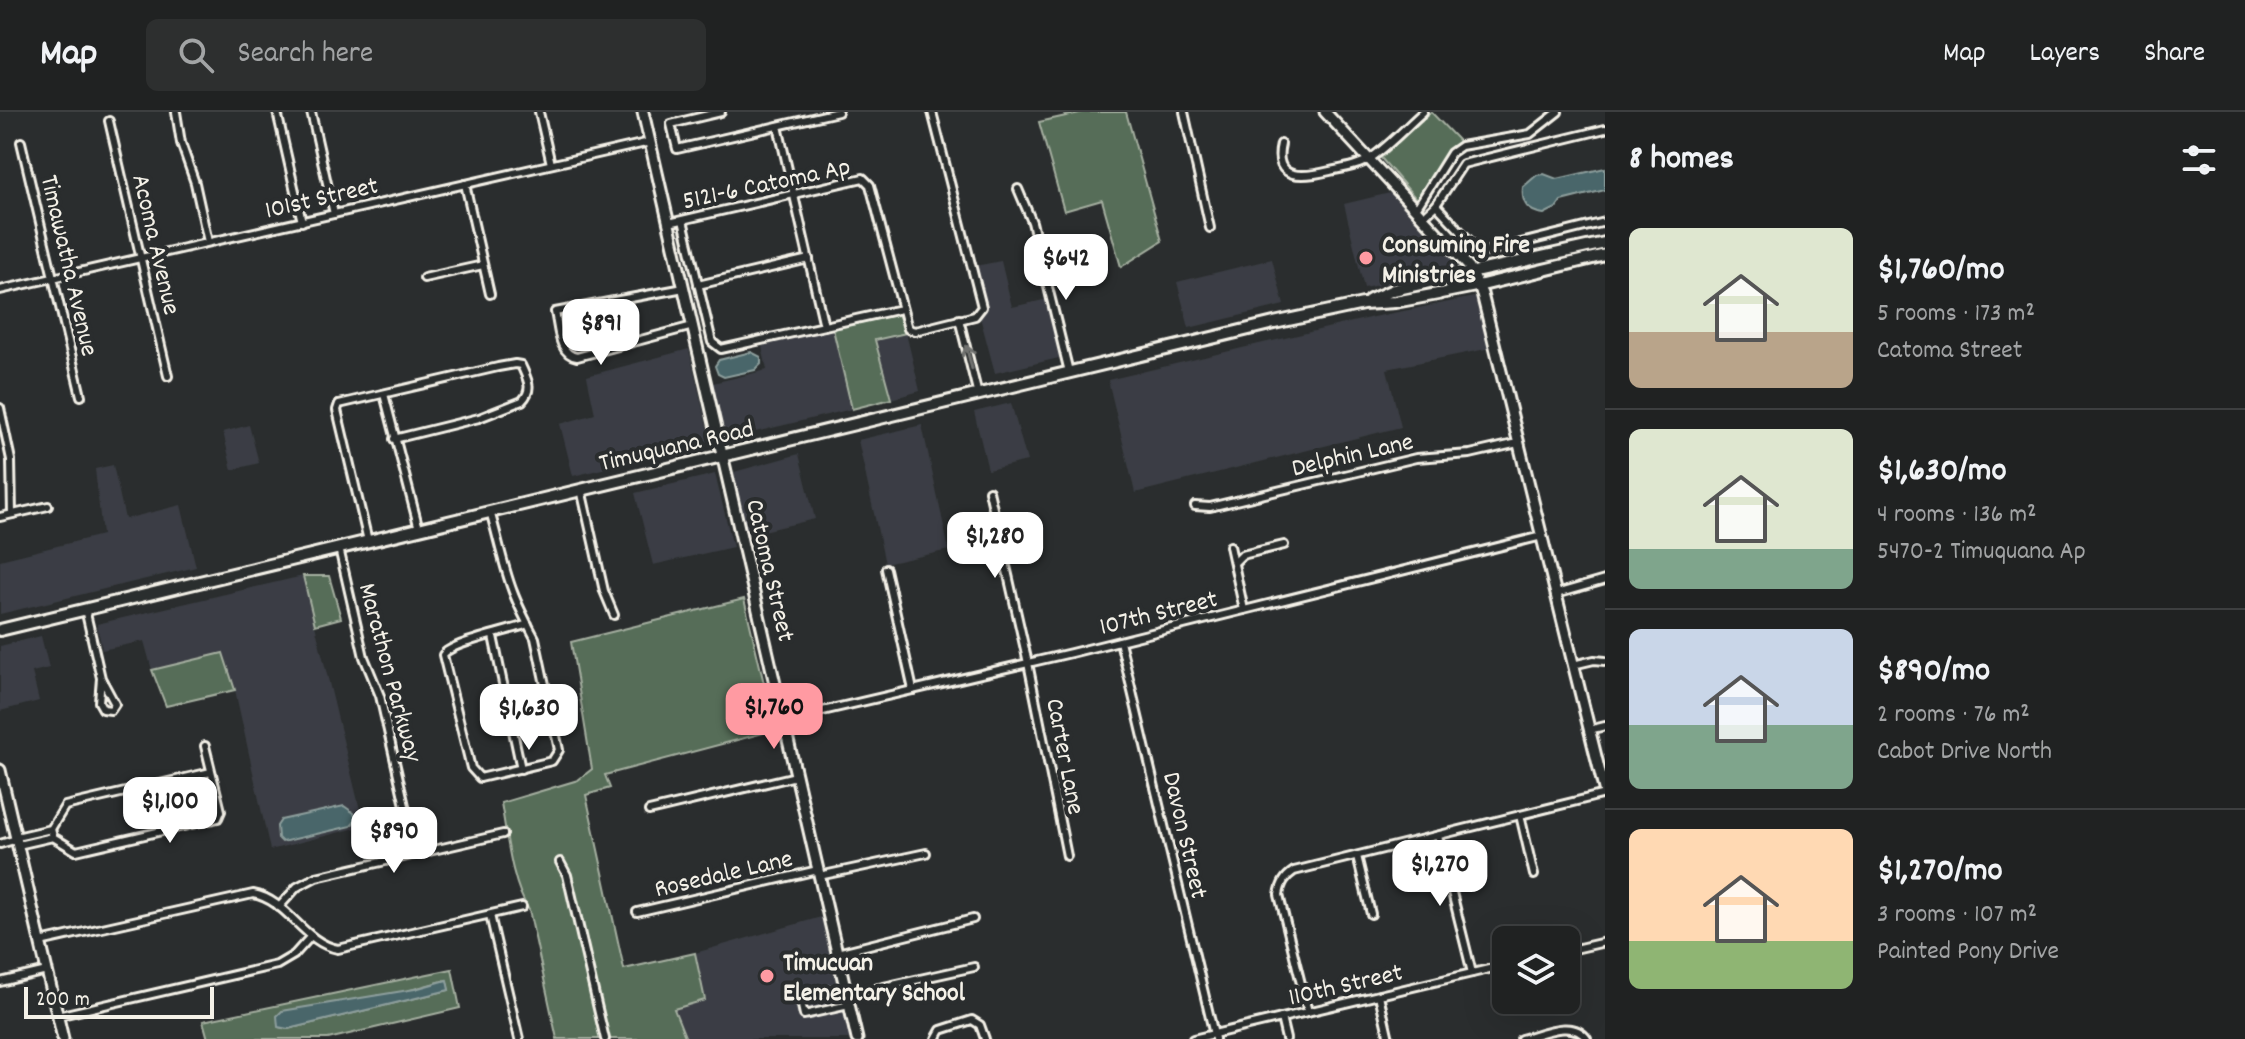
<!DOCTYPE html>
<meta charset="utf-8">
<style>
:root{--surface:#202222;--page:#2d2f2f;--text:#f1f3f6;--muted:#a2a4a5;--line:#3d3f40;--accent:#ff9aa2}
body{margin:0;font-family:Dekko,sans-serif;background:var(--page);color:var(--text);height:100vh;display:flex;flex-direction:column;font-size:30px;white-space:nowrap}
*{box-sizing:border-box;margin:0}
p{font-size:26px;color:var(--muted)}
.icon{flex:none;width:44px;height:44px;fill:none;stroke:currentColor;stroke-width:2;stroke-linecap:round;stroke-linejoin:round}
.map{position:relative;flex:1;overflow:hidden}
.details{display:flex;flex-direction:column;background:var(--surface);width:640px}
.details>*{flex:none}
.controls{position:absolute;left:1492px;top:814px;display:grid;gap:16px}
.controls a{display:grid;place-items:center;width:88px;height:88px;border-radius:12px;background:var(--surface);box-shadow:0 8px 32px #0002,0 0 0 2px var(--line);font-size:40px}
.scale{position:absolute;left:24px;bottom:20px;width:190px;box-sizing:border-box;padding-left:8px;border:4px solid #f4f1e8;border-top:0;font-size:22px;line-height:28px;white-space:nowrap;color:#f4f1e8;-webkit-text-stroke:6px #2a2d2e;paint-order:stroke}
.price{position:absolute;translate:-50% -68px;padding:0 18px;border-radius:16px;background:#fff;color:#222;font-size:26px;line-height:52px;filter:drop-shadow(0 2px 4px #0008)}
.price::after{content:'';position:absolute;left:50%;top:48px;width:24px;height:18px;margin-left:-12px;background:inherit;clip-path:polygon(0 0,100% 0,50% 100%)}
.price.selected{background:var(--accent);color:#111}
ul{padding:0;list-style:none}
li{display:flex;align-items:center;gap:24px;height:200px;padding:0 24px}
li+li{border-top:2px solid var(--line)}
li span{display:grid;place-items:center;flex:none;width:224px;height:160px;border-radius:12px;color:#555}
li>.icon{margin-inline-start:auto}
span .icon{width:96px;height:96px;fill:#fffc;stroke-width:1}
li b{font-size:34px}
h2{display:flex;justify-content:space-between;align-items:center;height:96px;padding:0 24px;font-size:34px}
header{display:flex;align-items:center;gap:48px;box-sizing:border-box;height:112px;padding:0 40px;background:var(--surface);border-bottom:2px solid var(--line)}
header strong{font-size:38px}
nav{display:flex;gap:44px;margin-inline-start:auto;font-size:28px}
.search{width:560px;height:72px;background:var(--page);display:flex;align-items:center;gap:20px;box-sizing:border-box;padding:0 28px;border-radius:12px;color:var(--muted);font-size:30px}
main{display:flex;flex:1;min-height:0}
.map>svg:first-child{display:block}
</style>
<header>
<strong>Map</strong>
<div class="search"><svg class="icon" aria-label="search" viewBox="0 0 24 24"><circle cx="10" cy="10" r="6"/><path d="M15 15l6 6"/></svg>Search here</div>
<nav><a>Map</a><a>Layers</a><a>Share</a></nav>
</header>
<main>
<div class="map">
<svg width="1605" height="927" viewBox="0 0 1605 927">
<rect width="100%" height="100%" fill="#2a2d2e"/>
<filter id="ink" filterUnits="userSpaceOnUse"><feTurbulence type="fractalNoise" baseFrequency=".0125" numOctaves="2"/><feDisplacementMap in="SourceGraphic" scale="16" xChannelSelector="R" yChannelSelector="G"/><feConvolveMatrix kernelMatrix="1 2 1 2 8 2 1 2 1" color-interpolation-filters="sRGB"/></filter>
<g filter="url(#ink)">
<g fill="#3b3e44">
<path d="M1394 80 1456 149 1458 156 1364 176 1344 92Z"/>
<path d="M1272 147 1284 193 1189 216 1177 170Z"/>
<path d="M1001 149 1012 195 1048 187 1063 245 995 261 980 205 986 198 975 154Z"/>
<path d="M1474 185 1478 189 1491 236 1387 257 1401 315 1135 381 1108 268 1373 205Z"/>
<path d="M833 217 852 297 726 327 723 323 709 272 767 258 762 234Z"/>
<path d="M906 221 920 279 891 287 875 228Z"/>
<path d="M689 237 708 319V332L573 364 560 312 595 302 587 264Z"/>
<path d="M1011 291 1027 349 988 358 974 300Z"/>
<path d="M249 313 259 351 232 358 223 320Z"/>
<path d="M922 313 949 438 885 452 858 328Z"/>
<path d="M799 342 815 407 746 423 734 360Z"/>
<path d="M113 353 125 407 181 393 196 455 0 502V448L102 423 95 357Z"/>
<path d="M715 362 733 435 653 453 635 381Z"/>
<path d="M303 464 364 714 270 738 235 578 223 541 152 558 144 529 102 538 97 512Z"/>
<path d="M41 524 49 556 32 560 39 589 0 599V534Z"/>
<path d="M821 805 850 927H686L674 897 705 887 695 841Z"/>
</g>
<g fill="#566d59" stroke="#a5afa0" stroke-width="2" fill-rule="evenodd">
<path d="M1084 0H1126L1162 129 1121 155 1102 88 1064 99 1039 10Z"/>
<path d="M1431 0 1461 31 1447 40 1418 89 1381 46Z"/>
<path d="M898 202 906 221 875 228 891 287 852 297 833 217Z"/>
<path d="M303 464H329L341 506 315 513Z"/>
<path d="M744 487 775 618 605 663 610 676 586 683 624 857 695 841 705 888 674 897 686 927H557L529 798C511 771 507 723 501 691L578 668 592 657 571 530Z"/>
<path d="M223 541 235 578 166 594 152 558Z"/>
<path d="M452 857 460 896 328 927H208L203 909ZM446 868 449 878 288 917 278 915Z"/>
</g>
<g fill="#48666a" stroke="#8d9e9c" stroke-width="2">
<path d="M1605 56V78L1561 89 1556 96 1544 102C1528 100 1521 91 1523 75L1537 63 1544 62 1557 67Z"/>
<path d="M751 240 761 245V252L755 258 724 265 718 262 715 254 719 248Z"/>
<path d="M344 694 354 701 356 708 351 714 282 730 278 726 277 714 281 708Z"/>
<path d="M447 868 449 878 288 917 278 915 277 904 282 899 415 877Z"/>
</g>
<g fill="none" stroke-linecap="round" stroke-linejoin="round">
<defs>
<g id="street">
<path d="M176 0 181 31 195 71 208 130"/>
<path d="M277 0 302 110"/>
<path d="M311 0 334 102"/>
<path d="M539 0 551 52"/>
<path d="M721 0 671 12 677 37 838 0"/>
<path d="M1184 0 1210 116"/>
<path d="M109 9 168 264"/>
<path d="M778 14 824 214"/>
<path d="M21 30 81 284"/>
<path d="M1281 32C1272 70 1305 65 1330 59 1344 56 1359 54 1371 46 1390 33 1406 15 1423 0"/>
<path d="M465 72 490 182"/>
<path d="M1018 77 1032 110 1069 260"/>
<path d="M1436 93 1463 52 1605 17"/>
<path d="M1416 97 1451 41 1461 34 1530 22 1558 0"/>
<path d="M1423 105 1436 93 1481 141 1605 110"/>
<path d="M683 108 712 230 721 237 901 197"/>
<path d="M669 111 863 66 870 73 908 217 915 219 975 204 982 195 932 0"/>
<path d="M424 166 483 153"/>
<path d="M698 173 809 147"/>
<path d="M684 176 555 200C559 216 558 242 577 245L693 214"/>
<path d="M0 178 650 30"/>
<path d="M959 207 978 283"/>
<path d="M384 282 419 417"/>
<path d="M0 296 11 348 12 402"/>
<path d="M581 377 604 479 614 503"/>
<path d="M989 379 1028 551 1067 744"/>
<path d="M1195 394 1210 395 1416 346 1470 342 1518 331"/>
<path d="M490 399C498 426 503 454 513 480 519 496 527 511 535 526L559 638 552 649 480 666 471 656 443 543C450 531 510 519 528 512"/>
<path d="M0 405 48 394"/>
<path d="M368 429 337 298 339 292 498 255 515 252 521 253C527 267 534 277 522 289L479 306 394 327"/>
<path d="M1230 434 1244 498"/>
<path d="M339 436 364 545 380 584 416 742"/>
<path d="M1234 451 1242 443 1284 433"/>
<path d="M886 457 913 578"/>
<path d="M1556 482 1605 468"/>
<path d="M85 497 101 566 99 590 103 597 111 598 115 592 101 566"/>
<path d="M493 524 521 657"/>
<path d="M1120 529 1215 927"/>
<path d="M1573 553 1594 548 1605 549"/>
<path d="M784 608 1071 541 1542 424"/>
<path d="M1589 618 1605 614"/>
<path d="M649 699 796 664"/>
<path d="M1520 703 1534 763"/>
<path d="M51 717 53 725 76 739 218 706 221 699 205 634"/>
<path d="M1438 724 1472 861"/>
<path d="M16 725 51 717 65 694 211 660"/>
<path d="M0 732 17 727"/>
<path d="M18 733 53 725"/>
<path d="M1357 744 1371 802"/>
<path d="M560 750 567 763 605 927"/>
<path d="M819 764 926 741"/>
<path d="M279 795 297 775 316 765 503 722"/>
<path d="M637 800 818 758"/>
<path d="M490 803 519 927"/>
<path d="M40 830 253 782C288 788 303 831 338 837L522 795"/>
<path d="M1566 839 1605 830"/>
<path d="M837 841 973 807"/>
<path d="M0 870 47 859"/>
<path d="M845 875 800 885 804 903 849 893"/>
<path d="M847 883 974 855"/>
<path d="M1379 883 1389 927"/>
<path d="M1308 900 1279 783C1281 771 1285 765 1294 759L1605 682"/>
<path d="M57 904 277 853 294 843 311 824"/>
<path d="M1281 906 1286 927"/>
<path d="M936 927 941 918 972 908 980 913 985 927"/>
<path d="M1193 927 1506 853"/>
<path d="M1521 927C1541 922 1573 906 1587 927"/>
</g>
<g id="secondary">
<path d="M643 0 857 927"/>
<path d="M1325 0 1469 155 1482 182 1605 681"/>
<path d="M1438 182 1478 174"/>
<path d="M0 658 63 927"/>
</g>
<g id="primary">
<path d="M1478 174 1605 143"/>
<path d="M1370 188 1393 178 1605 131"/>
<path d="M0 518 1274 211 1363 192 1395 190 1438 182"/>
</g>
</defs>
<use href="#street" stroke="#f4f1e8" stroke-width="12"/>
<use href="#secondary" stroke="#f4f1e8" stroke-width="15"/>
<use href="#primary" stroke="#f4f1e8" stroke-width="16"/>
<use href="#street" stroke="#2a2d2e" stroke-width="6"/>
<use href="#secondary" stroke="#2a2d2e" stroke-width="9"/>
<use href="#primary" stroke="#2a2d2e" stroke-width="10"/>
</g>
<defs><path id="oneway-shaft" d="M-6 0H5M1.5-3L5.5 0L1.5 3" fill="none" stroke-width="1.6" stroke-linecap="round" stroke-linejoin="round" transform="scale(2)"/></defs>
<use stroke="#71726f" href="#oneway-shaft" transform="translate(969 245) rotate(-104)"/>
</g>
<g fill="#ff9aa2" stroke="#2a2d2e" stroke-width="3">
<circle cx="1366" cy="146" r="8"/>
<circle cx="767" cy="864" r="8"/>
</g>
<g text-anchor="middle" stroke-width="8" stroke-linejoin="round" paint-order="stroke">
<g font-size="26" fill="#f4f1e8" stroke="#2a2d2e">
<text transform="translate(766 70) rotate(-12)" y="9">5121-6 Catoma Ap</text>
<text transform="translate(321 84) rotate(-13)" y="9">101st Street</text>
<text transform="translate(158 132) rotate(77)" y="9">Acoma Avenue</text>
<text transform="translate(71 153) rotate(77)" y="9">Timawatha Avenue</text>
<text transform="translate(676 332) rotate(-13)" y="9">Timuquana Road</text>
<text transform="translate(1352 341) rotate(-13)" y="9">Delphin Lane</text>
<text transform="translate(772 458) rotate(77)" y="9">Catoma Street</text>
<text transform="translate(1158 499) rotate(-14)" y="9">107th Street</text>
<text transform="translate(392 560) rotate(75)" y="9">Marathon Parkway</text>
<text transform="translate(1067 644) rotate(79)" y="9">Carter Lane</text>
<text transform="translate(1187 723) rotate(77)" y="9">Davon Street</text>
<text transform="translate(723 760) rotate(-13)" y="9">Rosedale Lane</text>
<text transform="translate(1345 871) rotate(-13)" y="9">110th Street</text>
</g>
<g font-size="26" font-weight="bold" fill="#f4f1e8" stroke="#2a2d2e" text-anchor="start">
<text x="1382" y="140">Consuming Fire<tspan x="1382" dy="30">Ministries</tspan></text>
<text x="783" y="858">Timucuan<tspan x="783" dy="30">Elementary School</tspan></text>
</g>
</g>
</svg>
<div class="controls">
<a><svg class="icon" aria-label="layers" viewBox="0 0 24 24"><path d="M12 4l9 5-9 5-9-5zM3 14l9 5 9-5"/></svg></a>
</div>
<div class="scale">200 m</div>
<b class="price" style="left:1066px;top:190px">$642</b>
<b class="price" style="left:601px;top:255px">$891</b>
<b class="price" style="left:995px;top:468px">$1,280</b>
<b class="price selected" style="left:774px;top:639px">$1,760</b>
<b class="price" style="left:529px;top:640px">$1,630</b>
<b class="price" style="left:170px;top:733px">$1,100</b>
<b class="price" style="left:394px;top:763px">$890</b>
<b class="price" style="left:1440px;top:796px">$1,270</b>
</div>
<section class="details">
<h2>8 homes<svg class="icon" aria-label="filters" viewBox="0 0 24 24"><path d="M4 7h16M4 17h16"/><circle cx="9" cy="7" r="2"/><circle cx="15" cy="17" r="2"/></svg></h2>
<ul>
<li><span style="background:linear-gradient(#dfe7d0 65%,#b9a48a 0)"><svg class="icon" aria-label="home" viewBox="0 0 24 24"><path d="M3 11l9-7 9 7M6 9v11h12V9"/></svg></span><div><b>$1,760/mo</b><p>5 rooms · 173 m²</p><p>Catoma Street</p></div></li>
<li><span style="background:linear-gradient(#dfe7d0 75%,#7fa58c 0)"><svg class="icon" aria-label="home" viewBox="0 0 24 24"><path d="M3 11l9-7 9 7M6 9v11h12V9"/></svg></span><div><b>$1,630/mo</b><p>4 rooms · 136 m²</p><p>5470-2 Timuquana Ap</p></div></li>
<li><span style="background:linear-gradient(#c9d6e8 60%,#7fa58c 0)"><svg class="icon" aria-label="home" viewBox="0 0 24 24"><path d="M3 11l9-7 9 7M6 9v11h12V9"/></svg></span><div><b>$890/mo</b><p>2 rooms · 76 m²</p><p>Cabot Drive North</p></div></li>
<li><span style="background:linear-gradient(#ffd9b3 70%,#8fb573 0)"><svg class="icon" aria-label="home" viewBox="0 0 24 24"><path d="M3 11l9-7 9 7M6 9v11h12V9"/></svg></span><div><b>$1,270/mo</b><p>3 rooms · 107 m²</p><p>Painted Pony Drive</p></div></li>
</ul>
</section>
</main>
